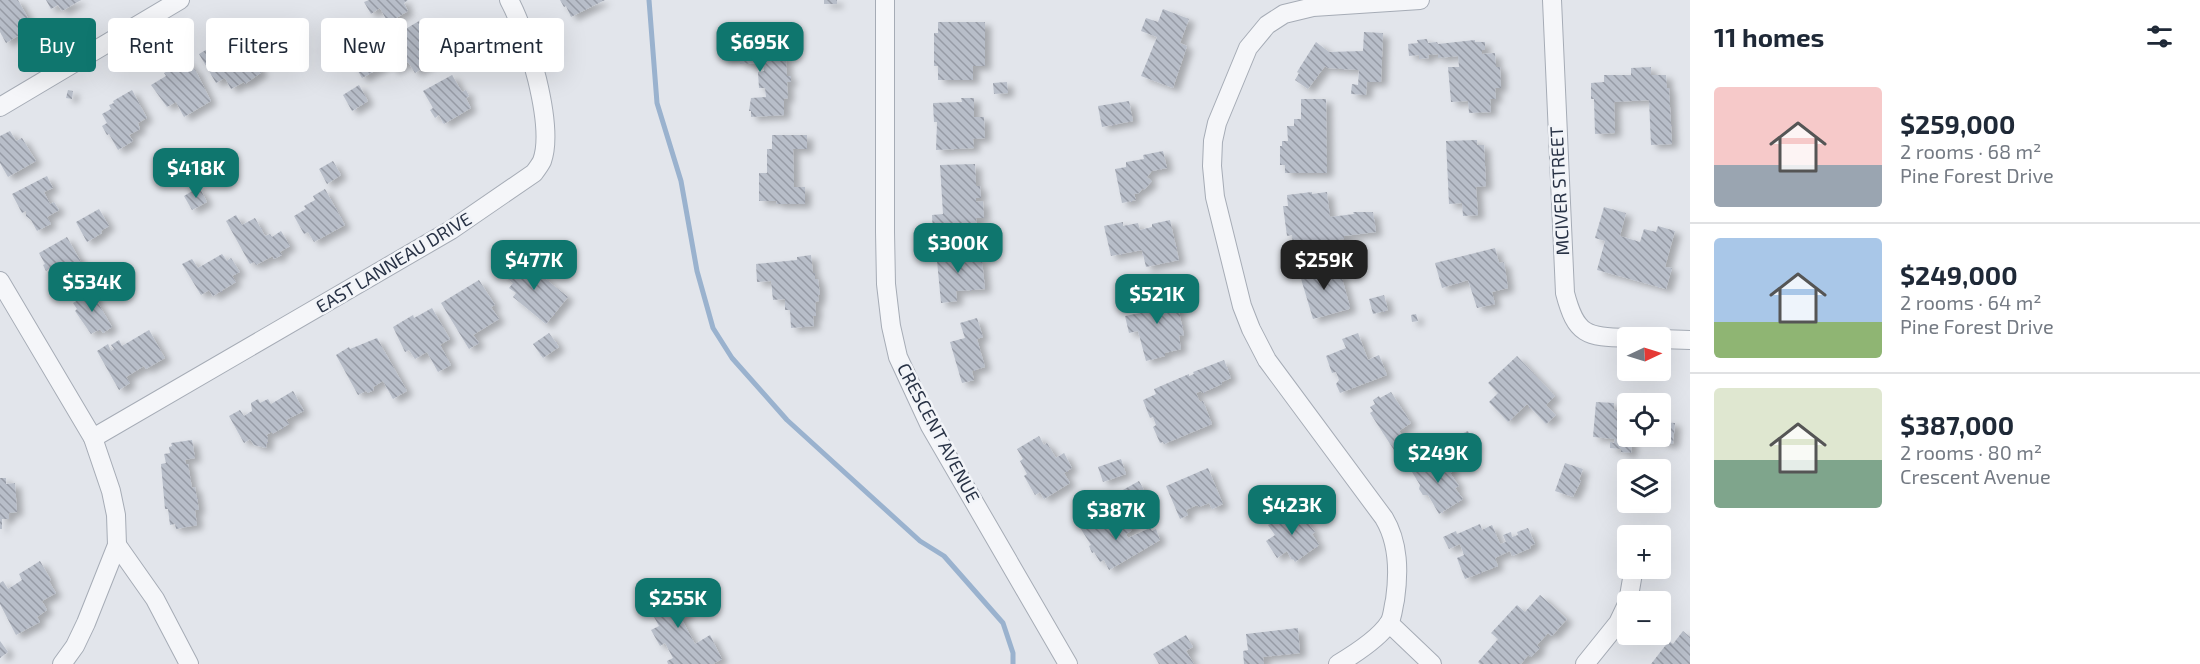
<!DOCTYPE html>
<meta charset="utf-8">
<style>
:root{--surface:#fff;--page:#f2f2f3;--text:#1f2937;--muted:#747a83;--line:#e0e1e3;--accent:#0f766e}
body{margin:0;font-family:"Exo 2",sans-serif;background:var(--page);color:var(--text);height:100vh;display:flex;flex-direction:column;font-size:22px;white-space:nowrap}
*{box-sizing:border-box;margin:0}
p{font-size:20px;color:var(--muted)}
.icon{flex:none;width:33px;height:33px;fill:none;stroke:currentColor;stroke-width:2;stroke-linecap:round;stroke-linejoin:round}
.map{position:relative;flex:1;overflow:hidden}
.panel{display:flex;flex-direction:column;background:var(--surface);width:510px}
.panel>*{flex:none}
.banner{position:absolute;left:18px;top:18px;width:570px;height:54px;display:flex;gap:12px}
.needle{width:39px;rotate:86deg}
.fabs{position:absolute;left:1617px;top:327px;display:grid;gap:12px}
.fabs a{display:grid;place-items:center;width:54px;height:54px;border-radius:6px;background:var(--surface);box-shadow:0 6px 24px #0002;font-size:30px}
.price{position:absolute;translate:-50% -51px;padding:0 14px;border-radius:12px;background:var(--accent);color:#fff;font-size:20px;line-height:39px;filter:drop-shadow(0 2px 3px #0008)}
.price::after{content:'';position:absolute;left:50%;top:36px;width:18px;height:14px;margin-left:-9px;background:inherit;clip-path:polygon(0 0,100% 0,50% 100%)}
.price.current{background:#222;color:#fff}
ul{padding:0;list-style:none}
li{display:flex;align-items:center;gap:18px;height:150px;padding:0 24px}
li+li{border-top:2px solid var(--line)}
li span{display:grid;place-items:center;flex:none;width:168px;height:120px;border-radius:6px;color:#555}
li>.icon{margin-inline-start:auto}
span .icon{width:72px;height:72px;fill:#fffc;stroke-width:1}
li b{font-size:26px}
h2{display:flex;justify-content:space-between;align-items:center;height:72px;padding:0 24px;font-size:26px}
.pill{padding:0 21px;border-radius:6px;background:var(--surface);box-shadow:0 6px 24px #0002;font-size:21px;line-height:54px}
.pill.current{background:var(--accent);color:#fff}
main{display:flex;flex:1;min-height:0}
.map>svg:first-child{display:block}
</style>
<main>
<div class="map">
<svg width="1690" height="664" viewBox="0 0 1690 664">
<defs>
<pattern id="building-back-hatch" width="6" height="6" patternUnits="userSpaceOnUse" patternTransform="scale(1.5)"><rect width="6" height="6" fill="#b8bec9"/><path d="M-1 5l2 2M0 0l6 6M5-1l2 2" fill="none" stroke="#969ba5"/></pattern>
<filter id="shadow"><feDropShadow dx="6" dy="4" stdDeviation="3" flood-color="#0004"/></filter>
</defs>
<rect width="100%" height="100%" fill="#e2e5eb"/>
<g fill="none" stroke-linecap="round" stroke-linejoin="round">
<path stroke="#9ab2ce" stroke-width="5" d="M649 0 657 103 681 181 697 271 713 328 732 358 787 420 920 541 944 556 1003 623 1013 653V664"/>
</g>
<g fill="url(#building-back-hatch)" filter="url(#shadow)">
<path d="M0 0H18L33 27 6 43 0 32Z"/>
<path d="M46 0H81L62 11 58 5 51 9Z"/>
<path d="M369 0H408L404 3 408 11 388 23 380 8 371 14 364 2Z"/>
<path d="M560 0H605L571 17 566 6 564 7Z"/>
<rect x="824" y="0" width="13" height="4"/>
<path d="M1163 9 1189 19 1180 43 1187 46 1173 88 1141 76 1157 37 1141 31 1146 18 1158 22Z"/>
<path d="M419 21 426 32 430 30 434 38 431 40 441 57 415 73 408 62 393 71 389 63 362 78 352 61Z"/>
<path d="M938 22H985V66H973V80H938V66H934V33H938Z"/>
<path d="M746 31 747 51 780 49 781 59H786L787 76H791V82H787L788 98 784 99V115L751 117V111H749L751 98 766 97 765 88H759L758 72 764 71 763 63 740 64V59L722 60 721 32Z"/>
<path d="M237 32 262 72 245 84 244 82 231 89 225 78 216 83 199 54 218 43 217 41 224 36 225 39Z"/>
<path d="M1364 32 1383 33 1381 82H1367L1366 95 1351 94 1352 84 1358 85 1359 70 1328 68 1325 66 1308 89 1295 80 1299 73 1297 72 1316 42 1329 52 1363 51Z"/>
<path d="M1427 39 1428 43 1437 42 1438 44 1475 40V42H1485V50H1482V54L1495 53 1496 67H1500L1501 88H1495L1496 99H1490L1491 112 1469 113 1468 101 1451 102 1448 67H1459L1458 56 1438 58V54L1428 55 1429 58 1419 59V55L1409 56 1408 44 1418 43 1417 40Z"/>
<path d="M187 60 193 70 195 69 211 101 184 117 176 102 167 107 151 85 166 76 164 73Z"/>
<path d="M1651 67V75H1666L1667 88H1669L1672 144 1651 145 1649 100 1614 102 1615 133 1595 134 1594 99H1591V83L1604 82V75H1631V68Z"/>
<path d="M452 75 462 92 466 90 469 96 466 98 471 108 444 124 439 115 435 118 430 110 433 108 423 91Z"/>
<path d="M1007 82 1008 93 994 94 993 83Z"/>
<path d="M359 85 368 101 352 111 343 95Z"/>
<path d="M68 90 73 91 72 99 66 98Z"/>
<path d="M132 90 147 118 138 123 140 129 129 135 133 141 118 150 109 134 107 135 102 126 107 123 102 114 111 109 109 105 114 103 113 101Z"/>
<path d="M961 98H974V117H984L985 138 973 139 974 148 936 150 937 122H934L933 103 962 102Z"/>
<path d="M1301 99H1326L1327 173H1285V165H1280V146H1282V141H1288L1287 126H1294V119H1301Z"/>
<path d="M1129 101 1133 121 1102 127 1098 106Z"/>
<path d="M10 131 16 141 22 138 36 161 8 177 0 163V136Z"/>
<path d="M772 135H807V149H793L794 187H805V204H776L777 201H759V173H767V149H772Z"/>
<path d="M1477 140V145H1484L1486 186 1476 187 1478 215 1463 216 1462 203 1449 204 1446 141Z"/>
<path d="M208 148 218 165 201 175 191 158Z"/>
<path d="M1163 151 1167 168 1152 171 1147 177 1152 181 1144 190 1143 188 1139 193 1134 194 1136 200 1122 203 1115 169 1126 167V162L1144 159 1143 155Z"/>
<path d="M333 161 341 175 327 184 319 169Z"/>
<path d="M975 164 976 186H980L981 198H976V202L983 201 984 218H976L977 230 933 232 932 215 943 214 940 165Z"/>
<path d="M182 165 186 170 180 174 177 168Z"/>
<path d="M47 176 53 188 44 192 50 204 54 202 59 210 47 217 51 224 37 231 31 220 26 216V211L22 213 12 194Z"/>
<path d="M199 187 207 202 192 210 184 196Z"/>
<path d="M325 189 345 225 314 242 308 232 304 234 294 216 306 209 304 206 315 200 313 196Z"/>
<path d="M1312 192V194L1327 192 1330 217 1354 214 1353 212H1373L1376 232 1344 236V239L1293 246 1292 235 1287 236 1283 206H1288L1287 195Z"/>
<path d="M1604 207 1626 213 1620 236 1640 242 1644 229 1656 232 1658 226 1675 231 1665 267 1672 268 1666 289 1597 270 1605 241 1595 238Z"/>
<path d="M99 209 109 226 101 231 102 233 87 242 76 222Z"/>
<path d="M236 215 242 225 255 218 265 236 270 234 272 237 281 231 290 246 280 252 282 255 274 259 273 256 256 265 254 262 250 264 226 221Z"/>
<path d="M1170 220 1179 260 1146 267 1142 250 1111 256 1104 226 1123 222V226L1138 223 1140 230 1152 227V224Z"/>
<path d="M67 237 81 262 74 266 77 272 57 283 49 269 46 271 43 265 45 264 39 253Z"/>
<path d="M958 248 959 256 975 255V260H982L985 289 956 291 957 301 941 303 936 250Z"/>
<path d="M1495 248 1499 263 1504 262 1508 288 1492 292 1495 304 1477 308 1468 280 1442 288 1435 263Z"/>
<path d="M222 254 227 261 231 258 240 272 232 276 236 282 213 296 209 290 201 295 182 264 192 259 198 268Z"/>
<path d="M811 255 813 273H815V279H818L820 295H818L819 301 815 302 816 316H813L814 326 791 328 790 310H785V299L773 300 771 281 757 282 756 264 797 260V257Z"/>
<path d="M511 259 525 269 526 268 535 275 537 272 568 297 546 324 513 297 516 293 509 288 513 283 500 273Z"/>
<path d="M1329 264 1331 274 1340 271 1350 307 1349 309 1313 319 1299 272Z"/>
<path d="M479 280 495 305 491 307 499 319 473 335 479 343 469 349 441 303Z"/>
<path d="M90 289 112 327 103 333 100 329 91 334 75 311 77 309 73 303 80 299 78 296Z"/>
<path d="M1168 289 1171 304 1177 302 1184 335 1179 336 1181 349 1165 353V356L1146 361 1138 331 1129 333 1125 316 1145 312 1141 294Z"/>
<path d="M1384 295 1388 310 1373 314 1369 299Z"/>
<path d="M432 308 450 339 440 345 451 365 438 372 427 352 415 359 409 350 405 352 393 327 413 315 414 318Z"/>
<path d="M1416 314 1418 321 1412 322 1411 315Z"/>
<path d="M977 318 983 337 977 339 985 367 972 371 974 380 962 383 950 342 965 338 960 323Z"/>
<path d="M149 330 165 358 146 369 144 366 126 377 130 383 119 390 97 351 108 344 111 351 114 349 111 345 119 340 122 346Z"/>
<path d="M549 333 559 347 543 358 533 344Z"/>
<path d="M1358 333 1368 360 1379 355 1387 375 1340 393 1336 384 1339 380 1336 372 1332 373 1326 356 1346 348 1342 339Z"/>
<path d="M377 338 407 391 393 399 383 381 373 387 374 390 368 393 366 391 358 395 336 355 349 347 350 349Z"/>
<path d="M1517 356 1555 396 1546 405 1556 415 1546 424 1527 404 1508 422 1489 402 1498 393 1488 383Z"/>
<path d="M1224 360 1231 378 1222 382V384L1202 393 1201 391 1196 393 1200 402 1203 401 1212 424 1164 444 1163 442 1160 443 1153 427 1156 425 1153 417 1150 418 1143 400 1156 394 1154 389 1189 374V376L1194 374 1193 372Z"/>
<path d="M293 391 304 411 286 420 289 424 272 434V432L266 435 268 437 266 448 254 445 250 439 244 443 229 416 240 410 244 416 252 411 251 403 258 399 260 403 268 399 271 404Z"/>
<path d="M1391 392 1411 423 1399 431 1406 442 1394 450 1370 413 1373 411 1370 407 1375 404 1373 400 1379 396 1380 398Z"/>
<path d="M1596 402 1614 403V410L1628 411V436H1632L1631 453 1621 452V449L1610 448V442L1614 443 1615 439 1593 437Z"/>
<path d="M1663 422 1675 423 1673 444 1661 443V440L1633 438V436H1660V423L1663 424Z"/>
<path d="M1468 431 1475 447 1460 454 1452 438Z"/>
<path d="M1039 436 1044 445 1047 443 1056 458 1064 453 1072 468 1064 473 1070 483 1044 499 1040 492 1035 495 1024 476 1027 474 1020 461 1023 459 1017 449Z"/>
<path d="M192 440 195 458 185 460 186 464H188L192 488 195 487 199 510H195L197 525 176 529 175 524 170 525 168 509H165L161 464 166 463 164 454 170 453 169 447 172 446 171 443Z"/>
<path d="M1444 456 1454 471 1450 473 1459 486 1455 488 1463 499 1439 514 1428 495H1423L1419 489 1420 485 1412 472 1435 457 1437 460Z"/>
<path d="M1121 459 1126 474 1103 482 1098 467Z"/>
<path d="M1565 463 1583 469 1579 480 1581 481 1573 497 1555 491Z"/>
<path d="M1208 468 1223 504 1212 509 1209 503 1199 507 1197 505 1186 510 1188 515 1180 519 1166 486Z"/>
<path d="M0 478H6V484L15 483 17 512 9 513V519H2V529H0Z"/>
<path d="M1139 481 1150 501 1133 511 1121 491Z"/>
<path d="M1295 507 1315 532 1312 534 1319 545 1295 562 1293 559 1292 560 1287 551 1277 558 1266 541 1275 535 1268 525Z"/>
<path d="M1096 516 1101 527 1110 522 1111 524 1123 517H1127L1132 527 1131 531 1126 534 1128 538 1150 528 1152 531 1156 529 1160 540 1109 570 1104 560 1100 562 1094 552 1092 553 1089 546 1091 545 1079 526Z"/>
<path d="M1480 524 1482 530 1492 525 1500 544 1506 542 1503 535 1511 532 1512 537 1518 535 1517 532 1528 528 1535 544 1530 546 1531 548 1512 556 1510 551 1495 558 1498 566 1465 579 1457 558 1464 555 1460 544 1449 549 1443 537 1456 531 1457 534Z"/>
<path d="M40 561 51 580 49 581 56 593 42 601 47 610 37 617 40 622 16 635 0 604V583L3 581 8 589 22 580 19 574Z"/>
<path d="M670 580 688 614 681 618 695 644 710 635 722 659 713 664H668L667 661 673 658 665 643 660 646 651 630 659 626 642 595Z"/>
<path d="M1540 595 1567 619 1552 636 1548 633 1537 645 1540 648 1531 657 1528 655 1521 664H1480L1478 662 1498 639 1491 633 1517 605 1525 612Z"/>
<path d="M1298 628 1300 653 1263 657 1264 664H1244L1243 651 1248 650 1246 634Z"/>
<path d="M1683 631 1690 637V664H1651L1669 641 1673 644Z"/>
<path d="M1186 635 1193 647 1186 651 1194 664H1159L1153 654Z"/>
<path d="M0 641 8 652 0 658Z"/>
</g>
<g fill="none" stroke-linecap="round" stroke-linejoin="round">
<defs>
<g id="minor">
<path d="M885 0V232L886 284 891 326 898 357 930 426 1068 664"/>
<path d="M1552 0 1565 293C1576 335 1586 337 1628 338"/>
<path d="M0 107 180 0"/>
<path d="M0 281 93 438 111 491 116 515 117 545 86 623 75 646 62 664"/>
<path d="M1660 339 1690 340"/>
<path d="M93 438 451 230 534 173C537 169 540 165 542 161 555 125 527 33 509 0"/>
<path d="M117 545 155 599 189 664"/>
<path d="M1628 602 1633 573"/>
<path d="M1389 623 1432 664"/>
<path d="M1338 664C1353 655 1379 638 1389 623 1393 617 1393 607 1395 600 1399 572 1399 543 1384 518L1267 360 1251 329 1242 306 1215 197 1212 166 1213 141 1217 123 1248 48 1267 25 1284 14 1313 7 1420 0"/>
<path d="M1585 664 1618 623 1628 602"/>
</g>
</defs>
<use href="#minor" stroke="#a6acb6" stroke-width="20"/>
<use href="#minor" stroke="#f5f6f9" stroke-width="18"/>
</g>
<g text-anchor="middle" stroke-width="5" stroke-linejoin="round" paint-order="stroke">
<g font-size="18" fill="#283245" stroke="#f2f4f8">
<text transform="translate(1560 191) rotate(-93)" y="6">MCIVER STREET</text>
<text transform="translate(394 263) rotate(-31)" y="6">EAST LANNEAU DRIVE</text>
<text transform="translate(938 433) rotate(62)" y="6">CRESCENT AVENUE</text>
</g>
</g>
</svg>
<div class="fabs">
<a><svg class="needle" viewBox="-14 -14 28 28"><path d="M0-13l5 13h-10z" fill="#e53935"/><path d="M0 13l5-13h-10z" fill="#747a83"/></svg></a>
<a><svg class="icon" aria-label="locate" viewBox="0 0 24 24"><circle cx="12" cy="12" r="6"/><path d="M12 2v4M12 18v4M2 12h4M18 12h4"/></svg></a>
<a><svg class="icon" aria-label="layers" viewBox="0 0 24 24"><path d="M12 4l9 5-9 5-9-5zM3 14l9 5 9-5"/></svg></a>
<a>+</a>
<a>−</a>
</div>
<b class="price" style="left:760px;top:73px">$695K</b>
<b class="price" style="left:196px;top:199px">$418K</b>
<b class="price" style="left:958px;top:274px">$300K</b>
<b class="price" style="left:534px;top:291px">$477K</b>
<b class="price current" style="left:1324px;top:291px">$259K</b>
<b class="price" style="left:92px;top:313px">$534K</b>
<b class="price" style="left:1157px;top:325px">$521K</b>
<b class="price" style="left:1438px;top:484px">$249K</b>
<b class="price" style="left:1292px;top:536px">$423K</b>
<b class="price" style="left:1116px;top:541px">$387K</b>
<b class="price" style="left:678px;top:629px">$255K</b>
<div class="banner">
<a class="pill current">Buy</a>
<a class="pill">Rent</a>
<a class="pill">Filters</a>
<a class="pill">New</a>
<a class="pill">Apartment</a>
</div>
</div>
<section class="panel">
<h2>11 homes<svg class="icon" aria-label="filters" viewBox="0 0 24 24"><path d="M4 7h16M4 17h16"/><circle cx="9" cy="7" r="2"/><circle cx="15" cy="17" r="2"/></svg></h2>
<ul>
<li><span style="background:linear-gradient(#f6c9c9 65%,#9aa5b1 0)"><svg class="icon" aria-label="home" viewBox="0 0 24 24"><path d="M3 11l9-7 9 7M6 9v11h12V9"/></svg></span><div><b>$259,000</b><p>2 rooms · 68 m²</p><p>Pine Forest Drive</p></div></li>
<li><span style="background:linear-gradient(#a9c7e8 70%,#8fb573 0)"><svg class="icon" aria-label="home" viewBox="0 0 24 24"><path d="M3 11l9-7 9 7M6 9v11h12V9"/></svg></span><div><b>$249,000</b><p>2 rooms · 64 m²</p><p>Pine Forest Drive</p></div></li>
<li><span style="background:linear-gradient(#dfe7d0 60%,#7fa58c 0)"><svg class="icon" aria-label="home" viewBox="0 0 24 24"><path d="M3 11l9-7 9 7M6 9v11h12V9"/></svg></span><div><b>$387,000</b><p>2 rooms · 80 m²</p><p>Crescent Avenue</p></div></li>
</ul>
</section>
</main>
